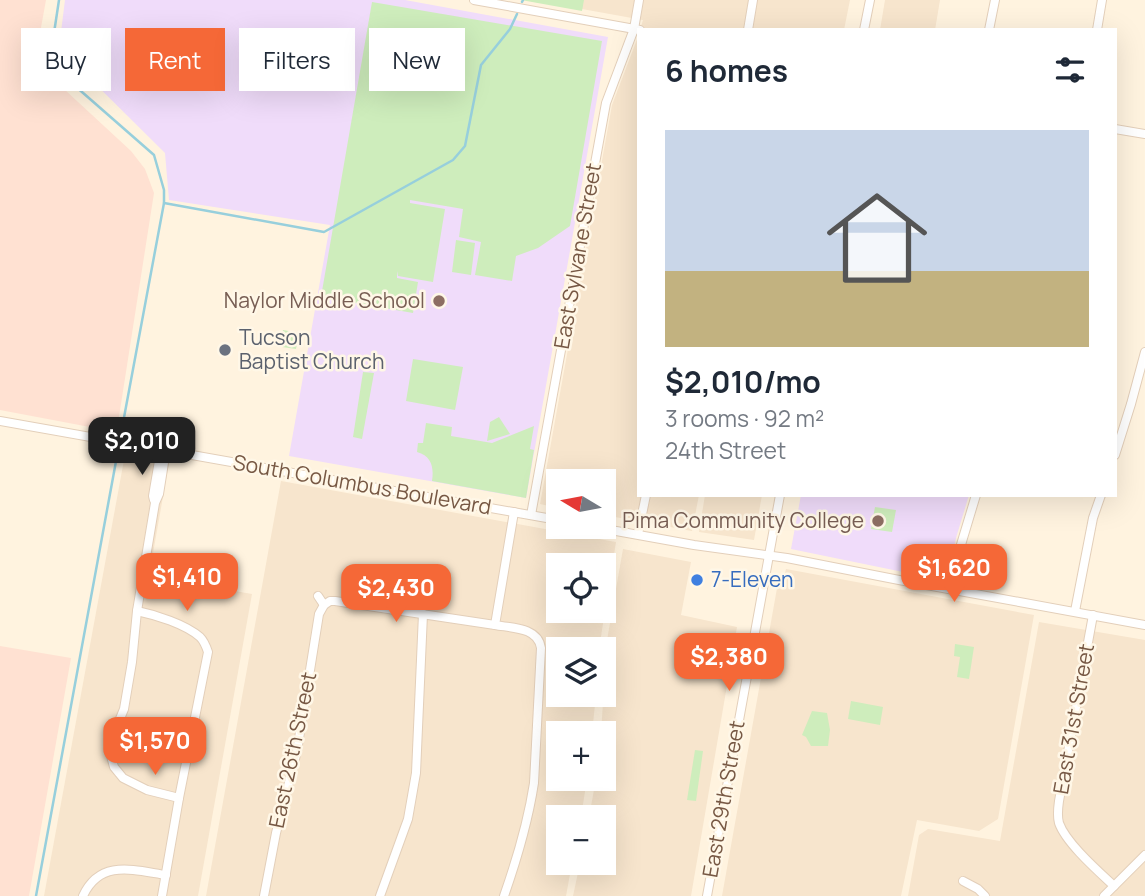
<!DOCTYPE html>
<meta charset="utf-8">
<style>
:root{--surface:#fff;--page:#f2f2f3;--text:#1f2937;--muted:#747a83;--line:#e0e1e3;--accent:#f56837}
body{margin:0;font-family:Manrope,sans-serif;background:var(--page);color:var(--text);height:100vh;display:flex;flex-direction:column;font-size:26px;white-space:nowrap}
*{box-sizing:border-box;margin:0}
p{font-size:23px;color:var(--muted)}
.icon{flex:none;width:38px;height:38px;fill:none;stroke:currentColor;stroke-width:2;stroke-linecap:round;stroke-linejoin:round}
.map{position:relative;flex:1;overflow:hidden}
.panel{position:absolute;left:637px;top:28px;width:480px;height:469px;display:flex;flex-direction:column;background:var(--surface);border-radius:0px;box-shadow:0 7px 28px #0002}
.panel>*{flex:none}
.hud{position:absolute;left:21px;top:28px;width:511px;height:63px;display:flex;gap:14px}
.needle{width:46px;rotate:280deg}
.buttons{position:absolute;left:546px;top:469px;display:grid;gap:14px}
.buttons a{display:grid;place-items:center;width:70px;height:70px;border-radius:0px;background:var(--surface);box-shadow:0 7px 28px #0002;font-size:35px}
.price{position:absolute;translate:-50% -60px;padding:0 16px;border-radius:14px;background:var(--accent);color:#fff;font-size:23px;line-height:46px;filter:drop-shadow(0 2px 4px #0008)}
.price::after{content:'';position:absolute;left:50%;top:42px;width:21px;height:16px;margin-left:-10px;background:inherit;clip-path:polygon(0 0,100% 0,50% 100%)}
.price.active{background:#222;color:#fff}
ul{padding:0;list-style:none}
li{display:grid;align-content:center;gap:14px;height:371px;padding:0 28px}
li+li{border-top:2px solid var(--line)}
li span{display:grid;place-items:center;height:217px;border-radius:0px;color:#555}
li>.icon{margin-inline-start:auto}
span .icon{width:126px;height:126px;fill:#fffc;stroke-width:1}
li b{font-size:30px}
h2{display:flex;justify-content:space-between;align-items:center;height:84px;padding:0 28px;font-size:30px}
.tag{padding:0 24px;border-radius:0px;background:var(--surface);box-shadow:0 7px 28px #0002;font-size:24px;line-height:63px}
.tag.active{background:var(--accent);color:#fff}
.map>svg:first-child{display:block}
</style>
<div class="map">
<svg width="1145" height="896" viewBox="0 0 1145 896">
<rect width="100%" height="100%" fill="#fff3df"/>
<g fill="#f7e5cd" fill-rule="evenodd">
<path d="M532 0H850L844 30H640L643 20Z"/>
<path d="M885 0H940L935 30H880Z"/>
<path d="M639 34V495H699L692 531 604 515V481H558V508L540 504 612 105Z"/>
<path d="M126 449 170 457 149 576 252 594 198 896H44Z"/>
<path d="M281 481 616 542 599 649H558V695H596L592 733H558V779H587L581 817H558V863H572L566 896H206ZM558 565H604V611H558Z"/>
<path d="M705 495H762L754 540 699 532Z"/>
<path d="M623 549 691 562 681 615 737 627 691 896H573L580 863H604V817H589L596 779H604V733H601L607 640Z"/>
<path d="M786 569 1034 615 998 819 979 831 917 820 901 896H722L779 577H784Z"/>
<path d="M1039 622 1145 640V896H908L919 835 928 829 1000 841Z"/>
</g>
<g fill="#ffe1d2">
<path d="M0 0H46L40 33 41 58 51 77 131 151 145 169 154 193 118 423 111 431 0 410Z"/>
<path d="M0 646 71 658 29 896H0Z"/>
</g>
<g fill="#f0dcfa">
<path d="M65 0H405L608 37 526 498 289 456 330 225 169 200 165 153 59 48Z"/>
<path d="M801 495H969L956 538 947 581 791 549Z"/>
</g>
<g fill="#ceedbc">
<path d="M521 0H584L582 11Z"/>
<path d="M372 2 602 41 570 226 538 248 516 256 512 281 475 275 481 242 459 237 463 209 410 200V203L445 209 433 282 398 276 397 271V278L418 282 413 313 321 297Z"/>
<path d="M456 240 475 243 471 275 452 272Z"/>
<path d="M283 330 299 333 296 349 275 346C276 340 282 337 283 330Z"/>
<path d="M413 359 463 367 455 410 406 401Z"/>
<path d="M363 372 374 373 362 439 353 437Z"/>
<path d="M499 417 510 434 487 441 490 422Z"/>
<path d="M426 423 452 427 451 436 492 443 534 426 530 449 534 450 526 498 432 481C434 468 432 456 417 452L418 443H423Z"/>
<path d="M875 507 896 510 892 532 871 529Z"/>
<path d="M955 644 974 647 969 679 957 677 960 657 954 656Z"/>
<path d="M851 701 883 707 880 725 848 719Z"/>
<path d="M812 711 827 713 830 730 828 746H811L806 737 802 735Z"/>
<path d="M695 750 703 751 696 801 687 800Z"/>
</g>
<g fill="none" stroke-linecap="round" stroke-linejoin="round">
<g stroke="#97cfdc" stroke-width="2.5">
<path d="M59 0 54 33 53 56 74 85 154 155 164 190V203"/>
<path d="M522 2 523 0"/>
<path d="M120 439 164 203 324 232 453 160 465 146 481 65 510 29 517 14"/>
<path d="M36 896 119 445"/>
</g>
<defs>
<g id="minor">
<path d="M474 0 640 30"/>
<path d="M748 30 753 0"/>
<path d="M864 30 870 0"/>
<path d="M989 30 995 0"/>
<path d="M1097 30 1102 0"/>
<path d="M1115 129 1145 134"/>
<path d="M0 421 558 520"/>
<path d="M166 450 159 494 155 503 137 611 132 662 124 709 115 731 110 752 114 767 123 778 147 790 179 798"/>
<path d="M1115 455 1131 404 1145 352"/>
<path d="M154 500 153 496 161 449"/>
<path d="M531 515 606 103 634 29 639 0"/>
<path d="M594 527 694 545 787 558 899 580 1145 625"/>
<path d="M638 534 646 495"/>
<path d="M952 589 960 548 976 495"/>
<path d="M318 596 324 605 330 601H335L495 625"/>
<path d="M137 611C156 615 185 624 200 637 204 641 206 646 208 652L179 798 162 896"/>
<path d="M1075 611 1093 518 1101 495"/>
<path d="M1093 615 1059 801C1058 808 1057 816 1059 823 1066 843 1098 871 1114 886"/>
<path d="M963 881 978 889 985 896"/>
<path d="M83 896C100 859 133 870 166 875"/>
<path d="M264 896 276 833 297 751 319 614 324 605"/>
<path d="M380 896 408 819 416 773 423 614"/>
<path d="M504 896C517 859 528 822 534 783L541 648C538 627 511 628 495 625L514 512"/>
<path d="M707 896 780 495"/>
<path d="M1104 896 1145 855"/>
</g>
</defs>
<use href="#minor" stroke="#e3cfba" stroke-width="10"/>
<use href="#minor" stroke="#fff" stroke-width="8"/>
</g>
<g fill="#8d6e63" stroke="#fff7e7" stroke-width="2.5">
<circle cx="439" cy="301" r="7"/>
<circle cx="878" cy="521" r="7"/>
</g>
<circle fill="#6b7280" stroke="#fff7e7" stroke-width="2.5" cx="225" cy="350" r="7"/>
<circle fill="#3f7fe0" stroke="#fff7e7" stroke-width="2.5" cx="697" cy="580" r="7"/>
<g text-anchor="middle" stroke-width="5" stroke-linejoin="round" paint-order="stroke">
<g font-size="21" fill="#775844" stroke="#fff7e7">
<text transform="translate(578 256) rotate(-80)" y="7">East Sylvane Street</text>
<text transform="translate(362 485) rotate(10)" y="7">South Columbus Boulevard</text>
<text transform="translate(1074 719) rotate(-80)" y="7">East 31st Street</text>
<text transform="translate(293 750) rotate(-78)" y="7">East 26th Street</text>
<text transform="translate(724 799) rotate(-80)" y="7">East 29th Street</text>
</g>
<g font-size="21" fill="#785e54" stroke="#fff7e7" text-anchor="end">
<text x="425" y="308">Naylor Middle School</text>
<text x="864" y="528">Pima Community College</text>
</g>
<g font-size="21" fill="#5b616d" stroke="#fff7e7" text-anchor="start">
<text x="239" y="345">Tucson<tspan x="239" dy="24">Baptist Church</tspan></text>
</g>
<g font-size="21" fill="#366cbe" stroke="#fff7e7" text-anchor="start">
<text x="711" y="587">7-Eleven</text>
</g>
</g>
</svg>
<div class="buttons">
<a><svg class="needle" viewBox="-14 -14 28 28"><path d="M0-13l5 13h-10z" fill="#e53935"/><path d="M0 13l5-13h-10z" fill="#747a83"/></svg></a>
<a><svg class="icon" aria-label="locate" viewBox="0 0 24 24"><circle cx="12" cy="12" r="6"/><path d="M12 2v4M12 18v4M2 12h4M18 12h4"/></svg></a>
<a><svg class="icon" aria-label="layers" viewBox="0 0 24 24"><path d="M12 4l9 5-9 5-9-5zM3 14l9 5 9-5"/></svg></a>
<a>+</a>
<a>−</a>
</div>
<b class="price active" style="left:142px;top:477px">$2,010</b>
<b class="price" style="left:954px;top:604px">$1,620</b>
<b class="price" style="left:187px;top:613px">$1,410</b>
<b class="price" style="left:396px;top:624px">$2,430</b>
<b class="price" style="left:729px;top:693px">$2,380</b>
<b class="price" style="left:155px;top:777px">$1,570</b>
<div class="hud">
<a class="tag">Buy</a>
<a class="tag active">Rent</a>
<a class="tag">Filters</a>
<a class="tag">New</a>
</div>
<section class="panel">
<h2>6 homes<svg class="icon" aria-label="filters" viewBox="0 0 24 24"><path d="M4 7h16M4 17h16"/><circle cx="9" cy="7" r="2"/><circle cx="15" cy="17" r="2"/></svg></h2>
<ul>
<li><span style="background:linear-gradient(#c9d6e8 65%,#c2b280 0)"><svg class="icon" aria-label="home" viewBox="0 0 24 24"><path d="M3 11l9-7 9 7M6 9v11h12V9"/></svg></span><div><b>$2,010/mo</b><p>3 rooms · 92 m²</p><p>24th Street</p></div></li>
</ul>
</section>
</div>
